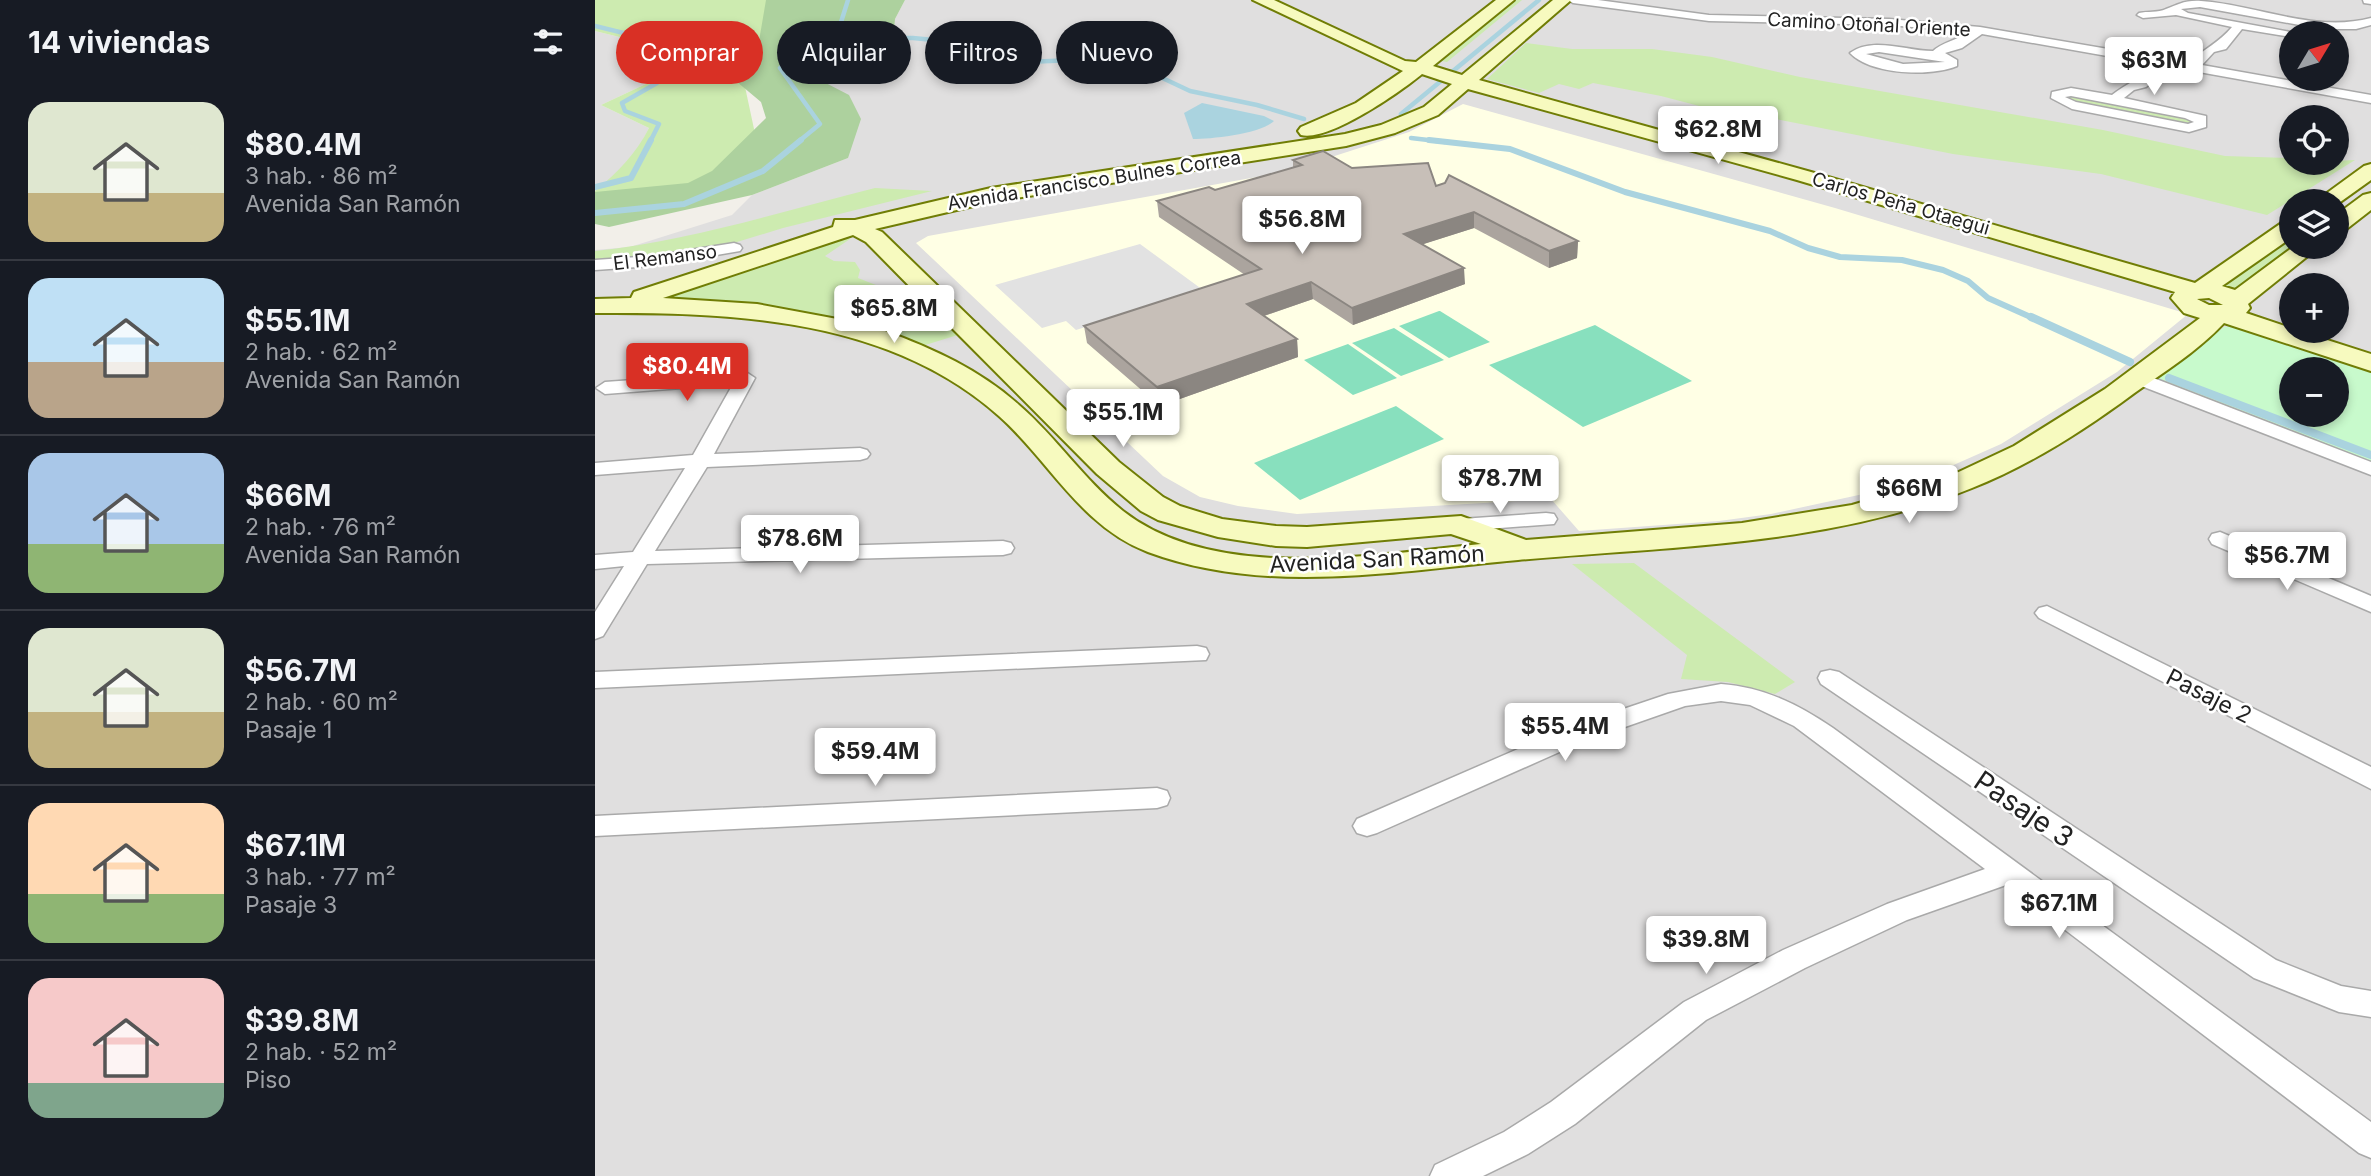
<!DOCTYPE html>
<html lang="es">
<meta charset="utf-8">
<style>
:root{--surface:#171b24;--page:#242831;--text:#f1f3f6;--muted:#9ea1a6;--line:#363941;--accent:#d93025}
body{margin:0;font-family:Inter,sans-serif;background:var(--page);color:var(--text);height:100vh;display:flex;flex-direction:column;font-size:26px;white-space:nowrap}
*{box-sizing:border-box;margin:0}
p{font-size:23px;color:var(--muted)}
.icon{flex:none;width:38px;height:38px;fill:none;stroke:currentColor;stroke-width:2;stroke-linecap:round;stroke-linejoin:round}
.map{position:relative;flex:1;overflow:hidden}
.details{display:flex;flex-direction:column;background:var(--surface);width:595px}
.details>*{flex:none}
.hud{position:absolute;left:21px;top:21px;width:665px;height:63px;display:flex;gap:14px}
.needle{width:46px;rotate:52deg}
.tools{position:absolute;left:1684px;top:21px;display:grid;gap:14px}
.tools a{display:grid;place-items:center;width:70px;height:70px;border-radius:50%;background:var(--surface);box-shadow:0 4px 10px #0003;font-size:35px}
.price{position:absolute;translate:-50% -60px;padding:0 16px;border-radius:7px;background:#fff;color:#222;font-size:23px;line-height:46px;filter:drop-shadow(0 2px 4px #0008)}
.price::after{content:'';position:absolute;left:50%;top:42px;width:21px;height:16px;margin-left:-10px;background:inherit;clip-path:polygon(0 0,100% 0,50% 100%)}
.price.current{background:var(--accent);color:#fff}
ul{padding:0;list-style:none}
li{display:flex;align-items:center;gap:21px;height:175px;padding:0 28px}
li+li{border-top:2px solid var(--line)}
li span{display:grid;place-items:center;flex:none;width:196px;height:140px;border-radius:21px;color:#555}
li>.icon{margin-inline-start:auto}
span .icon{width:84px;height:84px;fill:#fffc;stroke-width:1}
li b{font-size:30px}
h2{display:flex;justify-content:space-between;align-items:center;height:84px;padding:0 28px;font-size:30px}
.chip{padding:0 24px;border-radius:32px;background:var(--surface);box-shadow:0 4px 10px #0003;font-size:24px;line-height:63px}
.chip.current{background:var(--accent);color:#fff}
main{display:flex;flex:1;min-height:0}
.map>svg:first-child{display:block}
</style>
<main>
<section class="details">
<h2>14 viviendas<svg class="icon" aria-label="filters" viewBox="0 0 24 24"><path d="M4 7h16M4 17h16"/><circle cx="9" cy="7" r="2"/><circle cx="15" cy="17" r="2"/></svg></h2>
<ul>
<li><span style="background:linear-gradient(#dfe7d0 65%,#c2b280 0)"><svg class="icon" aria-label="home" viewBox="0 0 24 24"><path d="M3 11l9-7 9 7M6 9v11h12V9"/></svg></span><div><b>$80.4M</b><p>3 hab. · 86 m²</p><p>Avenida San Ramón</p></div></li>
<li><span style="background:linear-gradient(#bfe0f5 60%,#b9a48a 0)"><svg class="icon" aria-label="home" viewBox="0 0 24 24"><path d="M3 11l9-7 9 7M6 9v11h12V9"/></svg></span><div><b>$55.1M</b><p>2 hab. · 62 m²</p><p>Avenida San Ramón</p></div></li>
<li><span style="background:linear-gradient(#a9c7e8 65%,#8fb573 0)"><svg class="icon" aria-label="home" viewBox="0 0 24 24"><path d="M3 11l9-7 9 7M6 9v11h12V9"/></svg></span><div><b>$66M</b><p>2 hab. · 76 m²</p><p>Avenida San Ramón</p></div></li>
<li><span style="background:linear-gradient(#dfe7d0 60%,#c2b280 0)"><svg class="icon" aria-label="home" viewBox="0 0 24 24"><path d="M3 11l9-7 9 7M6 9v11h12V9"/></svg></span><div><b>$56.7M</b><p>2 hab. · 60 m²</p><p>Pasaje 1</p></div></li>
<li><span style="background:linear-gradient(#ffd9b3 65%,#8fb573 0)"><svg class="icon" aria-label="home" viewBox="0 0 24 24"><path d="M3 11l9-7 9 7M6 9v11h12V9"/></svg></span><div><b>$67.1M</b><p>3 hab. · 77 m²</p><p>Pasaje 3</p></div></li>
<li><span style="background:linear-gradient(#f6c9c9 75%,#7fa58c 0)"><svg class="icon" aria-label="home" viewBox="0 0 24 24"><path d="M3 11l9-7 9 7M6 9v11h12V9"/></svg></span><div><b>$39.8M</b><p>2 hab. · 52 m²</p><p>Piso</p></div></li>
</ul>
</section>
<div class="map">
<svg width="1776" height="1176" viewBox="0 0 1776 1176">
<rect width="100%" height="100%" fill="#f2efe9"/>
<g fill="#e0dfdf" fill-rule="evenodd">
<path d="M310 0H1776V1176H0V250L35 247 137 215 157 195 253 158 224 80 245 69 297 54 300 19ZM1696 33H1741V79H1696ZM1696 117H1741V163H1696ZM1696 201H1741V247H1696ZM1696 285H1741V331H1696ZM1696 369H1741V415H1696Z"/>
<path d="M0 31 53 44 67 58 53 83 6 105 54 128 45 146 19 177 0 191Z"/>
</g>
<path fill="#ffffe5" d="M868 104 1240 208 1593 314 1522 372 1406 444 1345 471 1273 493 1176 514 1124 521 984 531 956 499 702 514 643 506 605 497 568 476 321 243 333 236 690 172 814 132Z"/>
<g fill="#cdebb0">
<path d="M0 0H210L146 68 162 143 105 186 0 200V191C22 173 41 154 54 128L6 105 53 83 67 58 53 44 0 31Z"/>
<path d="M913 0H927L852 62 841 60Z"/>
<path d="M931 43 977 49H1057L1117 57 1205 77 1508 130 1630 156 1696 158V163L1760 160 1672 215 1506 174 1358 154 1181 119 1173 124 1066 96 998 83 984 89 964 84 944 93 892 79Z"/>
<path d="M1474 94 1597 118 1598 122 1592 124 1480 104 1468 96Z"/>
<path d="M280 188 337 191 188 228 119 249 79 256 0 260V251C95 241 188 211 280 188Z"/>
<path d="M248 234 255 239 230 256 239 261 260 262 265 270 263 278 286 287 292 301 309 303 318 308C259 326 239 316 181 307 146 302 109 302 74 299L67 296Z"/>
<path d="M1696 237V246L1642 291 1624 286Z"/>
<path d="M333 316 329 323 330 327 342 330 358 327 366 334 327 346 299 336 304 333 293 328Z"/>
<path d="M1039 563 1200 682 1180 694 1133 682 1086 679 1092 655 977 564Z"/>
</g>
<path fill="#add19e" d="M171 0H310L300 19 297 54 245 69 225 80 254 95 266 119 253 158 157 195 14 227 0 224V192L93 183 117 171 171 118 166 102 123 66 163 47Z"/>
<path fill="#c8facc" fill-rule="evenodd" d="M1645 326 1776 370V462L1558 379 1629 327ZM1696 369H1741V415H1696Z"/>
<g fill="#88e0be">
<path d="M844 311H845L895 342 854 358 804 326Z"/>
<path d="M1000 325 1097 381 988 427 894 365Z"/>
<path d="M799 328 849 360 806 376 757 343Z"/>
<path d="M753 344 802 378 758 395 709 360Z"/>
<path d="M801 406 849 439 705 500 659 463Z"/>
</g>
<path fill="#e2e2e2" d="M545 244 608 290 481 330 471 321 447 328 400 285Z"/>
<path fill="#aad3df" d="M607 103 669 116 679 121C666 134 616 139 598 139L589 113Z"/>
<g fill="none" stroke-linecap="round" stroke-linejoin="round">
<g stroke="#aad3df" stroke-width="4.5">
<path d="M0 26 61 41 77 57 62 83 27 103 30 111 64 124 55 142"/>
<path d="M241 38H318L359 42 432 62 525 58 595 91 662 105 709 119"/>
<path d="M806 114 944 0"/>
<path d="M816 138 850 142"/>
<path d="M203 142 225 124 185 68 241 38 253 0"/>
</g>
<g stroke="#aad3df" stroke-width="6">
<path d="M834 140 915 149 1030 192 1175 231 1213 248 1245 257 1307 260 1348 270 1373 281 1393 298 1440 319"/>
<path d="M0 187 36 178 56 140"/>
<path d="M0 213 89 204 168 171 206 140"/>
</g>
<g stroke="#aad3df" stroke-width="8">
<path d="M1436 317 1535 362"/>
<path d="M1574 378 1776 455"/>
</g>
<defs>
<g id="street">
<path d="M973 0H1003L1114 15 1294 19 1385 27 1595 63C1609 48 1624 43 1637 27L1581 15 1548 18 1542 15 1544 13C1552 11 1563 13 1571 9 1583 5 1589 0 1606 1 1663 5 1719 33 1776 18V25L1761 29H1727L1724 33H1711L1715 29 1710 26 1605 7 1586 9 1593 13 1701 33H1696V37L1647 29 1631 49 1619 52 1607 65 1776 95V103L1576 67 1551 87 1539 90 1529 98 1611 116V127L1594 132 1477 109 1456 98 1457 92 1476 88 1517 95C1532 83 1548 77 1563 65L1387 34 1367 48 1350 53 1362 60V66C1336 77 1276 75 1255 53 1277 36 1312 51 1338 51 1346 43 1362 40 1374 32L1294 25 1114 21 978 3ZM1284 52 1350 62 1308 64 1271 54ZM1476 96 1590 118 1599 122 1593 124 1481 102 1470 97Z"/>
<path d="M1768 0H1776V4L1769 3Z"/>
<path d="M139 243 145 245 147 248 145 251 57 266 0 270V260L57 256Z"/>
<path d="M151 372 160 378 119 454 265 448 272 450 275 454 272 458 265 460 112 467 60 551 408 541 416 543 419 548 416 553 408 555 52 564 8 636 0 639V612L29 566 0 569V555L38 552 90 468 0 475V463L98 455 138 384 10 394 1 388 10 382Z"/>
<path d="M1543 372 1776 462V475L1536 382 1534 378 1536 374Z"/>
<path d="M951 513 959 514 962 519 959 524 866 531 858 530 855 525 858 520 866 519Z"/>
<path d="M1625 532 1776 596V612L1617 544 1614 539 1617 534Z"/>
<path d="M1452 606 1776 767V789L1444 618 1440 613 1444 608Z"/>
<path d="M602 646 611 648 614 654 611 660 0 688V672Z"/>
<path d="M1235 670 1244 672 1681 960 1746 986 1776 991V1017L1744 1012 1659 978 1226 684 1223 678 1226 672Z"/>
<path d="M1126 684C1168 687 1203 704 1238 728L1776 1122V1158L1764 1153 1411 885 1312 920 1210 968 1111 1020 980 1124 933 1154 888 1176H835L840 1165 909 1132 956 1102 1089 1002 1188 950 1292 904 1390 869 1199 726 1155 705 1126 701 1090 706 987 742 782 833 772 836 762 833 758 826 762 819 969 729 1073 694Z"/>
<path d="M562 788 572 791 575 798 572 805 562 808 0 836V816Z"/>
</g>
<g id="secondary">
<path d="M658 0H679L810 61 821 62 901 0H919L838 66 867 75 958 0H976L884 80 1216 172 1600 283 1688 222 1696 220V238L1627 286 1640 290 1698 247H1724L1653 304 1655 308 1651 313 1696 328V331H1704L1776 354V371L1629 323C1603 351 1569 372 1538 394 1488 431 1435 465 1377 488 1233 546 1075 546 923 560 800 571 672 596 553 552 486 527 454 460 404 416 294 318 139 312 0 313V299L36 298 39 292 238 227 240 220H260L396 188 750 134 786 125 829 107 857 84 827 74C805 92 734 142 706 135L703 131 706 127 761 103 808 71ZM873 89 1202 180 1580 292 1576 298 1589 313 1605 318 1510 389 1419 446 1353 477 1257 505 1147 523 931 540 866 516 712 527 681 526 627 519 585 506 568 497 524 462 287 232 280 229 396 202 751 146 800 133 843 115ZM258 235 271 242 332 304 291 316 253 321 162 304 68 298ZM1614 298 1628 305H1614L1602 299ZM345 316 502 474 546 511 563 520 623 537 681 546 712 547 856 534 886 544C778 555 620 583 528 511 489 480 462 438 424 405 385 370 339 349 290 331Z"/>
<path d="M1776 164V180L1741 205V201H1721L1769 166Z"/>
<path d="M1776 193V210L1749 231 1741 233V215L1768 195Z"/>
</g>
</defs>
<use href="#street" stroke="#a9a9a9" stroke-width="3"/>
<use href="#secondary" stroke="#707d05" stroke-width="4"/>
<use href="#street" fill="#fff" fill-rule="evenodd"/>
<use href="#secondary" fill="#f7fabf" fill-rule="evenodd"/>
</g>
<path fill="#aba49e" d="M698 160 757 168 841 186 983 241 982 258 954 268 879 228 828 244 870 284 758 325 718 299 669 316 702 339 703 357 565 406 492 343 489 326 650 275 564 217 562 201 620 190 698 168Z"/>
<g fill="#8b8681">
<path d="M879 212V228L810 250 809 234Z"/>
<path d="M983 241 982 258 954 268V251Z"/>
<path d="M869 268 870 284 758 325 757 308Z"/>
<path d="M716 282 718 299 654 321 652 304Z"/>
<path d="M702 339 703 357 565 406 562 387Z"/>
</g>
<path fill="#c7bfb8" stroke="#8b8681" stroke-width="2" d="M728 151 757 168 833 163 841 186 850 183 854 175 983 241 954 251 879 212 809 234 869 268 757 308 716 282 652 304 702 339 562 387 489 326 666 269 562 201 614 187 620 190 707 165 698 160Z"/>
<g text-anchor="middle" stroke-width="5" stroke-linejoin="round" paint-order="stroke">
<g font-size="19" fill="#222" stroke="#fff">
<text transform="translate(1274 24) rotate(3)" y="7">Camino Otoñal Oriente</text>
<text transform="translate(499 180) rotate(-9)" y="7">Avenida Francisco Bulnes Correa</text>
<text transform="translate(1306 203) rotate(16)" y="7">Carlos Peña Otaegui</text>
<text transform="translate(70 257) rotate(-7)" y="7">El Remanso</text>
</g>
<g font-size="23" fill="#222" stroke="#fff">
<text transform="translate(782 559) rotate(-3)" y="8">Avenida San Ramón</text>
<text transform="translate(1614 696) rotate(27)" y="8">Pasaje 2</text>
</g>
<g font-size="28" fill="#222" stroke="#fff">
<text transform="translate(1429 809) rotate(34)" y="10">Pasaje 3</text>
</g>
</g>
</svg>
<div class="tools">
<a><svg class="needle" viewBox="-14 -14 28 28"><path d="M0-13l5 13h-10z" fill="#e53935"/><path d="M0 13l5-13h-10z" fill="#9ea1a6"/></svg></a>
<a><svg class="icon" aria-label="locate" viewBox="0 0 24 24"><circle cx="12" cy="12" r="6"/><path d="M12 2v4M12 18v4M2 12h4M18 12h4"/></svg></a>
<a><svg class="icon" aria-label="layers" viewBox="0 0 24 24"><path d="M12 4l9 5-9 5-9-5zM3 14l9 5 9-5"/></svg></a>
<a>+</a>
<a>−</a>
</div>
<b class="price" style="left:1559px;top:97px">$63M</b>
<b class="price" style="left:1123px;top:166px">$62.8M</b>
<b class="price" style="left:707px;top:256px">$56.8M</b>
<b class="price" style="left:299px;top:345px">$65.8M</b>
<b class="price current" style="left:92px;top:403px">$80.4M</b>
<b class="price" style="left:528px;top:449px">$55.1M</b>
<b class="price" style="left:905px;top:515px">$78.7M</b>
<b class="price" style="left:1314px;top:525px">$66M</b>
<b class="price" style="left:205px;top:575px">$78.6M</b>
<b class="price" style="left:1692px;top:592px">$56.7M</b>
<b class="price" style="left:970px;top:763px">$55.4M</b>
<b class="price" style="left:280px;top:788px">$59.4M</b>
<b class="price" style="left:1464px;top:940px">$67.1M</b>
<b class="price" style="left:1111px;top:976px">$39.8M</b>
<div class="hud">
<a class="chip current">Comprar</a>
<a class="chip">Alquilar</a>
<a class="chip">Filtros</a>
<a class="chip">Nuevo</a>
</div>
</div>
</main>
